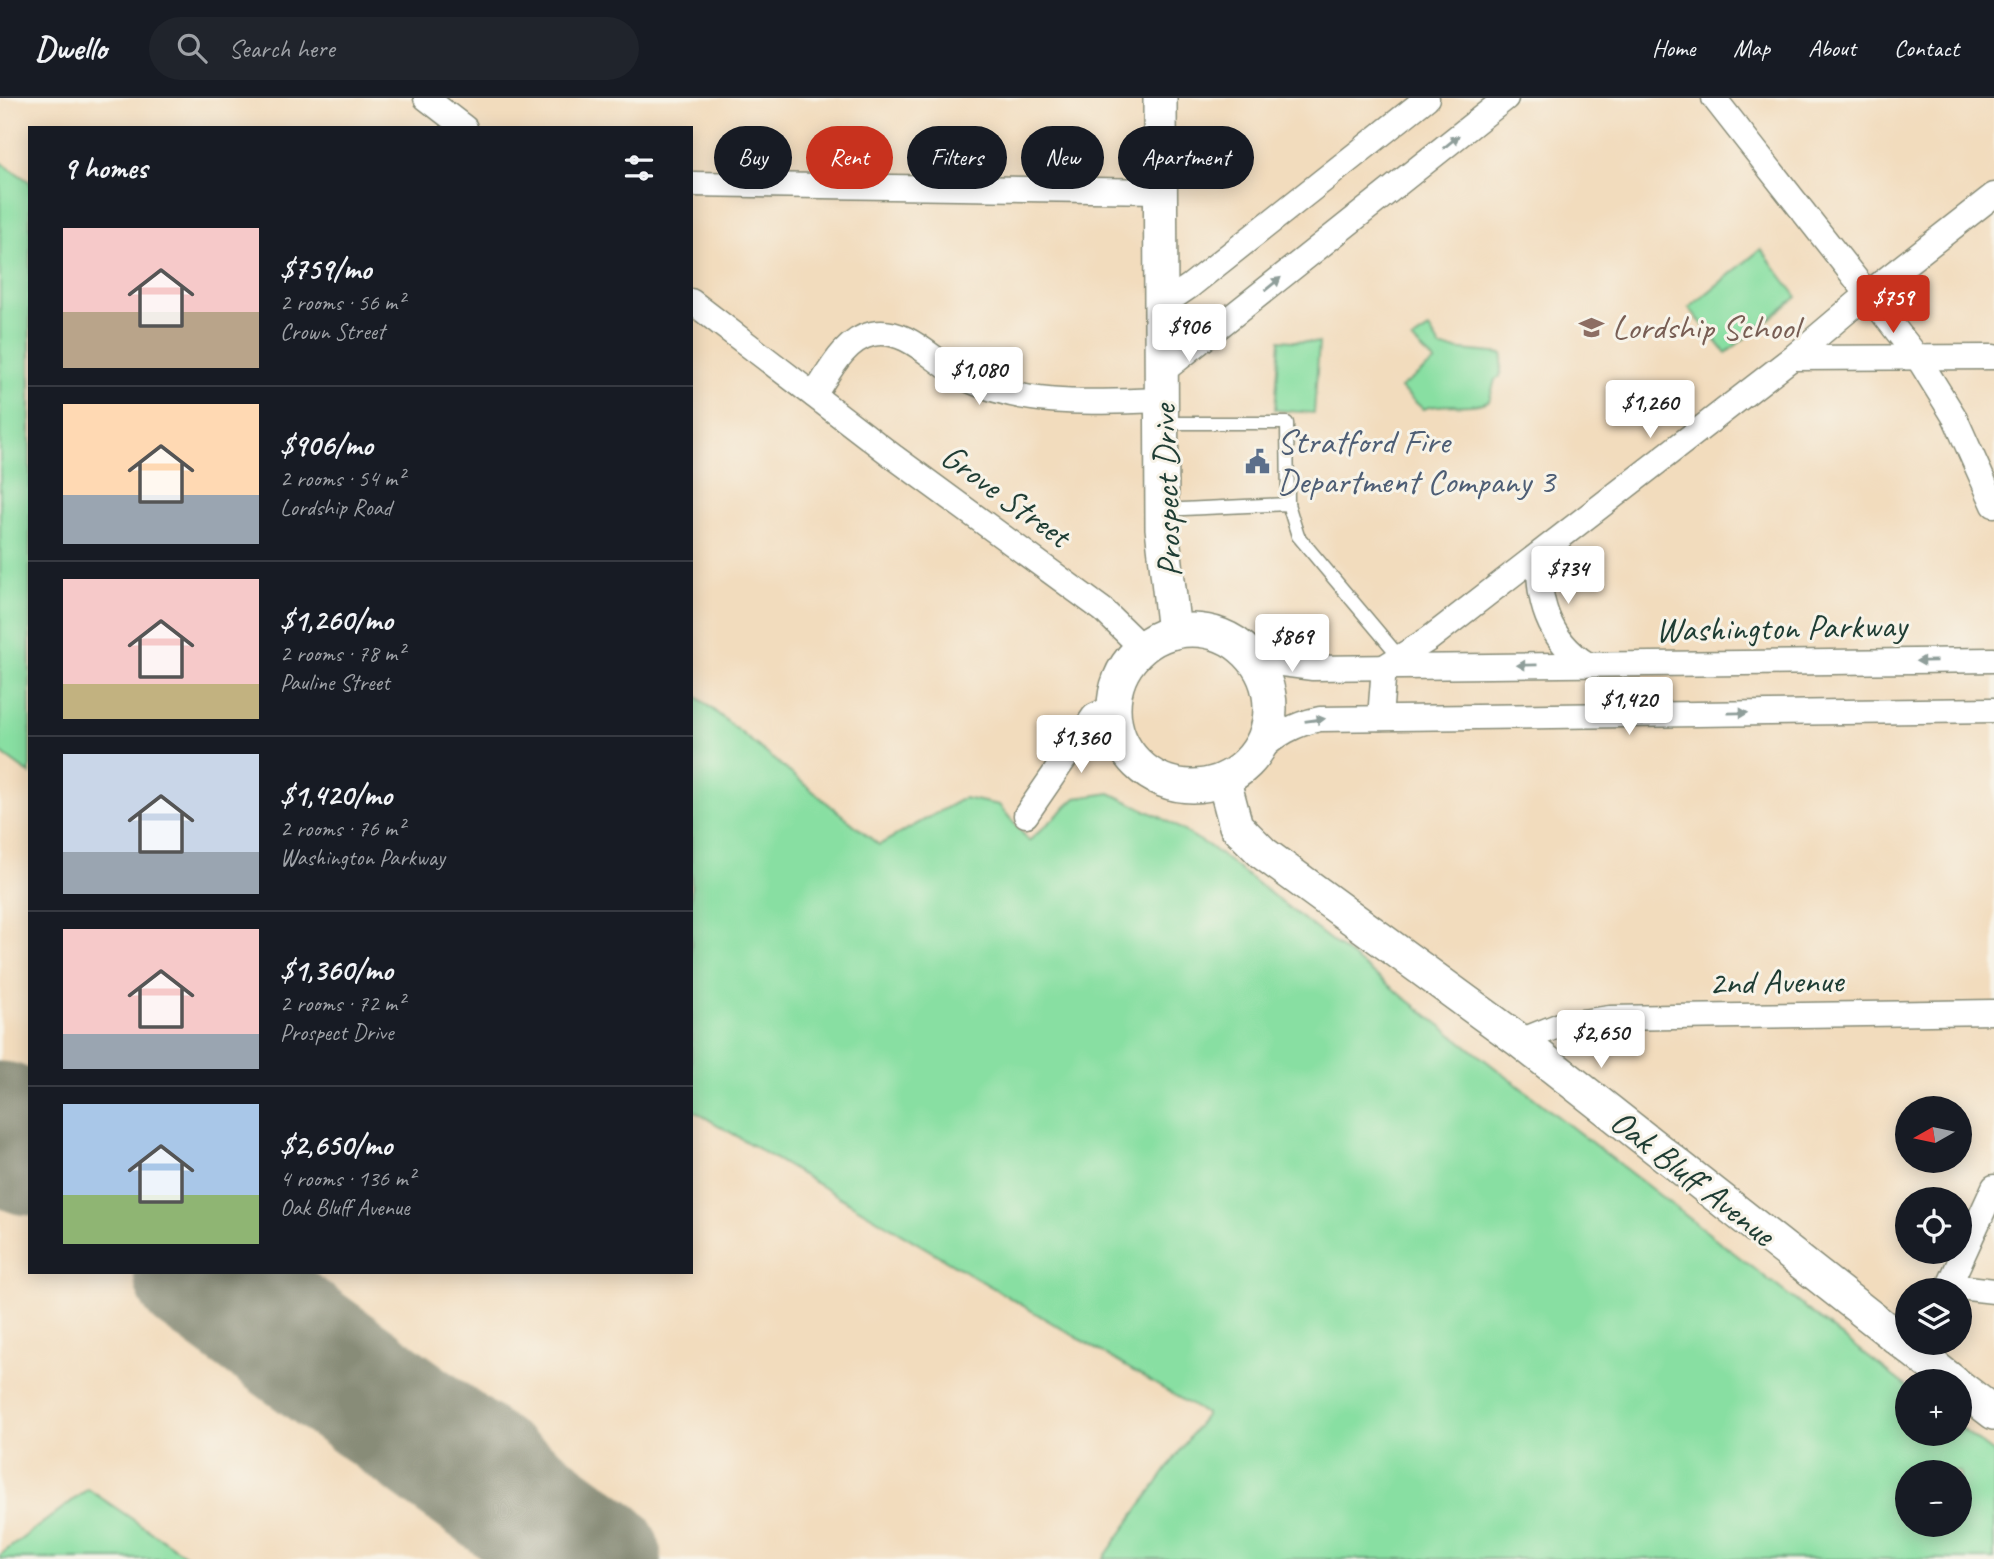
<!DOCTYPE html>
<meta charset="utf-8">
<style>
:root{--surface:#171b24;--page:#20242c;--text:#f1f3f6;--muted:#9ea1a6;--line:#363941;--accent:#c8321e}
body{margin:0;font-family:Caveat,sans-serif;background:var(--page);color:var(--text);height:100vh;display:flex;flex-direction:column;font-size:26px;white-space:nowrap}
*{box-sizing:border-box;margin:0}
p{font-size:23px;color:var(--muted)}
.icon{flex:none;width:38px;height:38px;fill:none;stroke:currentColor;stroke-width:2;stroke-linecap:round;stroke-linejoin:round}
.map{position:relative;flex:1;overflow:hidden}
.drawer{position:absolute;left:28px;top:28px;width:665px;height:1148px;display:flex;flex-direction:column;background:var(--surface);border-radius:0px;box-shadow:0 4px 18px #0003}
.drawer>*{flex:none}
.hud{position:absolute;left:714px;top:28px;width:665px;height:63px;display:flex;gap:14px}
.needle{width:46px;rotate:261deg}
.buttons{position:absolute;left:1895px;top:998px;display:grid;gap:14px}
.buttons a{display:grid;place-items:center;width:77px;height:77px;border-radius:50%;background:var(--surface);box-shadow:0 4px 18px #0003;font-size:35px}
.price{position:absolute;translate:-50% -60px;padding:0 16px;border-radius:7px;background:#fff;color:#222;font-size:23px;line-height:46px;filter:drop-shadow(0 2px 4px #0008)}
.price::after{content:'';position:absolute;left:50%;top:42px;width:21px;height:16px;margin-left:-10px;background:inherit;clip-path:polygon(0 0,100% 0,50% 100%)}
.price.selected{background:var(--accent);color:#fff}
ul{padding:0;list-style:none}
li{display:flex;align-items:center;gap:21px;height:175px;padding:0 35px}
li+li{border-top:2px solid var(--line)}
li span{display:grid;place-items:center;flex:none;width:196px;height:140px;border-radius:0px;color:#555}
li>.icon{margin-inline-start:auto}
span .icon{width:84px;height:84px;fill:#fffc;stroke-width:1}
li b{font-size:30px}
h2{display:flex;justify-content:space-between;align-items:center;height:84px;padding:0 35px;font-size:30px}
.tag{padding:0 24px;border-radius:32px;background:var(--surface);box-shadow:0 4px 18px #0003;font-size:24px;line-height:63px}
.tag.selected{background:var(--accent);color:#fff}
header{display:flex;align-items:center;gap:42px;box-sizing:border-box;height:98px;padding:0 35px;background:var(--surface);border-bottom:2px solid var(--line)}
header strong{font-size:33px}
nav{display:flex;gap:38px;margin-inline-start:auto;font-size:24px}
.search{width:490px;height:63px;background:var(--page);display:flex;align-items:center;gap:18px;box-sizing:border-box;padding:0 24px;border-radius:38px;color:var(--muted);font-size:26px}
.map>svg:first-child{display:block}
</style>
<header>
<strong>Dwello</strong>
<div class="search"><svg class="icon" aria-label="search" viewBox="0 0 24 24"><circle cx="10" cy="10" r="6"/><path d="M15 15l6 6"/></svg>Search here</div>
<nav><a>Home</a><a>Map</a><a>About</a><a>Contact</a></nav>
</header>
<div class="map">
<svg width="1994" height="1461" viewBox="0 0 1994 1461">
<rect width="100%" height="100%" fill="#f7f3e8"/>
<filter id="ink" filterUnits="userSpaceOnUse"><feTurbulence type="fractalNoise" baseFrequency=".0143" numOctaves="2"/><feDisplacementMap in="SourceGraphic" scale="14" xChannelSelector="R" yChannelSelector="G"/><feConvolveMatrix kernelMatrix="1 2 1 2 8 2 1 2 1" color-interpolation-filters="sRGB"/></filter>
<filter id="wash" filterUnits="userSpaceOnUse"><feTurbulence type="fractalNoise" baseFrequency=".00686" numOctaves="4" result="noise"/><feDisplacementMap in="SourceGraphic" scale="28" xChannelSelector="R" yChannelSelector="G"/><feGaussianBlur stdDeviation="1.57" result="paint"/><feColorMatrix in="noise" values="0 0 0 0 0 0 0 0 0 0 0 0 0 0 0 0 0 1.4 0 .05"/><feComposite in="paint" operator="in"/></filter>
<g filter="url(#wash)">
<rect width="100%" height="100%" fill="#f2dcbd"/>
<g fill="#88dfa2" stroke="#548e6b" stroke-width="2" fill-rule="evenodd">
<path d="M0 64 30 84V676L0 654Z"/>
<path d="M1761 151 1797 199 1726 255 1689 210Z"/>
<path d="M1429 231 1441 250 1503 256 1500 279 1495 282 1489 303C1464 312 1445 303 1423 311L1400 290 1435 264 1412 242Z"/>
<path d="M1280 242 1319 245 1314 315 1275 312Z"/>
<path d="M691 594 879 747 964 700 999 707 1029 743 1076 700 1110 695 1160 719 1209 748 1907 1289 1908 1335H1960V1330L1994 1355V1461H1103L1206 1316 691 1011ZM1908 1374H1960V1426H1908Z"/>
<path d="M88 1391 191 1461H0V1457Z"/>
</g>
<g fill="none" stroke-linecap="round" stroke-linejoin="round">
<g stroke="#888c78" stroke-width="133">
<path d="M0 1030 30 1051"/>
<path d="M200 1174 595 1461"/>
</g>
</g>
</g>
<g filter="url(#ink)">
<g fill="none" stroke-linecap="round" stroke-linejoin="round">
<defs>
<g id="service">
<path d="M1163 325H1287L1288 406 1298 438 1403 563"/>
<path d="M1162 412 1288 406"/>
</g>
<g id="minor">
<path d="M426 0 465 30"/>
<path d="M1714 0 1918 260 1955 320 1994 407"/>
<path d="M691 86 1160 93"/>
<path d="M691 203 894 359 1103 512 1142 550"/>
<path d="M1162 207 1190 188 1427 0"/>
<path d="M1792 260 1994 259"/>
<path d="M1162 274 1506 0"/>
<path d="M814 297C829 275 844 242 872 236 908 228 936 267 966 281 1030 310 1095 304 1162 302"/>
<path d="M1540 456C1536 500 1548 542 1587 566"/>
<path d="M1237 546 1282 566 1313 570 1994 562"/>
<path d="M1380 620 1384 569 1429 541 1792 260 1870 194 1994 97"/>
<path d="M1257 655C1276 637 1294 626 1320 621L1994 612"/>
<path d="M1026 717 1094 618 1113 609"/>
<path d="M1520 943 1560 927 1610 920 1994 914"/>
<path d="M1950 1188 1994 1193"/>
<path d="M1947 1192 1994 1089"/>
</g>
<g id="secondary">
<path d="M1160 0 1162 430 1174 534"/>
<circle cx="1192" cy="610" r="78"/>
<path d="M1224 683 1236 728 1263 755 1520 943 1952 1283"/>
<path d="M1960 1289 1994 1315"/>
</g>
</defs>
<use href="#service" stroke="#888c78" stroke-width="15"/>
<use href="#minor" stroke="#888c78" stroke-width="27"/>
<use href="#secondary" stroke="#888c78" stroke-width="36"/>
<use href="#service" stroke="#fff" stroke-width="12"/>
<use href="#minor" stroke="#fff" stroke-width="24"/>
<use href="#secondary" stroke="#fff" stroke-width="33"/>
</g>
<defs><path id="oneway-solid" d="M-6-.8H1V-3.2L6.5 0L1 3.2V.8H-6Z" transform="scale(1.75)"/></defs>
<g fill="#8f9e9a">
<use href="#oneway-solid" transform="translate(1451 44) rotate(-39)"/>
<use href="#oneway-solid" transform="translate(1273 186) rotate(-39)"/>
<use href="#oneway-solid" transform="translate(1926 563) rotate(179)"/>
<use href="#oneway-solid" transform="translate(1527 567) rotate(179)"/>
<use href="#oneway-solid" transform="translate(1738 615) rotate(-1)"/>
<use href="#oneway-solid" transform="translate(1315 622) rotate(-8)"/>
</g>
</g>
<defs>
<symbol id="school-bare" viewBox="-9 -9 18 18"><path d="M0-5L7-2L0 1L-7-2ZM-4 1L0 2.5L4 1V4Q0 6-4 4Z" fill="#8d6e63" stroke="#f7f3e8" stroke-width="2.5" paint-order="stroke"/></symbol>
<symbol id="civic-bare" viewBox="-9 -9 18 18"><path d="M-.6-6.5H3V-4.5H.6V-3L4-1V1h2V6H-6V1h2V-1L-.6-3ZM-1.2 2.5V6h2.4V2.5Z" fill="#5c6f8a" stroke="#f7f3e8" stroke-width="2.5" paint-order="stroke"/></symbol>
</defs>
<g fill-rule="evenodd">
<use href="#school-bare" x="1574" y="212" width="35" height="35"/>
<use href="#civic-bare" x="1240" y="346" width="35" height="35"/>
</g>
<g text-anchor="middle" stroke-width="6" stroke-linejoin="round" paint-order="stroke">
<g font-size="35" fill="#785e54" stroke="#f7f3e8" text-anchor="start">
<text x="1612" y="241">Lordship School</text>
</g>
<g font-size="35" fill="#4e5e75" stroke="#f7f3e8" text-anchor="start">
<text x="1277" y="355">Stratford Fire<tspan x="1277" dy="40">Department Company 3</tspan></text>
</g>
<g font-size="35" fill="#1f3d34" stroke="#f7f3e8">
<text transform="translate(1166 393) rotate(-92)" y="12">Prospect Drive</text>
<text transform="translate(1006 397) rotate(36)" y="12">Grove Street</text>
<text transform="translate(1781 529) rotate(-1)" y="12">Washington Parkway</text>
<text transform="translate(1776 883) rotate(-1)" y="12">2nd Avenue</text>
<text transform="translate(1693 1079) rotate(38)" y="12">Oak Bluff Avenue</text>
</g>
</g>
</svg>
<div class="buttons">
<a><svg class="needle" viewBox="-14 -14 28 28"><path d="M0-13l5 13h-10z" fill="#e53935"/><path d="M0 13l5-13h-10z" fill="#9ea1a6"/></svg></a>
<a><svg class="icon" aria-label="locate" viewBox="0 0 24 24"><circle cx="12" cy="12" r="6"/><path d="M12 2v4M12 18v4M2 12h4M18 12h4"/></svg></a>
<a><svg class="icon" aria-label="layers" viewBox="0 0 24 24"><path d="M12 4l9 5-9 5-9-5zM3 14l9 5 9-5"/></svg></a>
<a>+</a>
<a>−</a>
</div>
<b class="price selected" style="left:1893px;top:237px">$759</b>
<b class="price" style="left:1189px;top:266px">$906</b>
<b class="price" style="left:979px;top:309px">$1,080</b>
<b class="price" style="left:1650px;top:342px">$1,260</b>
<b class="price" style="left:1568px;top:508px">$734</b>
<b class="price" style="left:1292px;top:576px">$869</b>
<b class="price" style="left:1629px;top:639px">$1,420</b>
<b class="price" style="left:1081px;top:677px">$1,360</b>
<b class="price" style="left:1601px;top:972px">$2,650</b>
<div class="hud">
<a class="tag">Buy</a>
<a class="tag selected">Rent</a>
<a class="tag">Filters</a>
<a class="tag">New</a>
<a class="tag">Apartment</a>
</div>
<section class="drawer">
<h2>9 homes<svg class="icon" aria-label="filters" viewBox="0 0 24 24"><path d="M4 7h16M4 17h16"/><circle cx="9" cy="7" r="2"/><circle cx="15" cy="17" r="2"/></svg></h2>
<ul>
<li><span style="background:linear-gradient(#f6c9c9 60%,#b9a48a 0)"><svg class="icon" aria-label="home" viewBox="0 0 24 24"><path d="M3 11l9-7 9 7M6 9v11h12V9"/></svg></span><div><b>$759/mo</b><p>2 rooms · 56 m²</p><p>Crown Street</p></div></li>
<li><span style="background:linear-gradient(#ffd9b3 65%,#9aa5b1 0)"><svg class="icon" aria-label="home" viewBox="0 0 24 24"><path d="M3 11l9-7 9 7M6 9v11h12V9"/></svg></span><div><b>$906/mo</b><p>2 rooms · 54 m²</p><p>Lordship Road</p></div></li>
<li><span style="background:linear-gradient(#f6c9c9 75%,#c2b280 0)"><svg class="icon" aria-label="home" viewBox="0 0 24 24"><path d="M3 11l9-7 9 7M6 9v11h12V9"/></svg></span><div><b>$1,260/mo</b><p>2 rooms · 78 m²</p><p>Pauline Street</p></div></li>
<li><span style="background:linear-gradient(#c9d6e8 70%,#9aa5b1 0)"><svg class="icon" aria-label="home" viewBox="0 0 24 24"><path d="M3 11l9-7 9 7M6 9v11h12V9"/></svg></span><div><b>$1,420/mo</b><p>2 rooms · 76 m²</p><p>Washington Parkway</p></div></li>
<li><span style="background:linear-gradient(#f6c9c9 75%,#9aa5b1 0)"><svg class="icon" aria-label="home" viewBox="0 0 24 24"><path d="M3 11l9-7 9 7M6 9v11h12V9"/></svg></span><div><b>$1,360/mo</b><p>2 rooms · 72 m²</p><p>Prospect Drive</p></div></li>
<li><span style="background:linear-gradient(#a9c7e8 65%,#8fb573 0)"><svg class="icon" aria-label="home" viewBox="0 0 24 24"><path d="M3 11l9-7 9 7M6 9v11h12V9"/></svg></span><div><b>$2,650/mo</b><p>4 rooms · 136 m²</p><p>Oak Bluff Avenue</p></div></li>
</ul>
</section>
</div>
